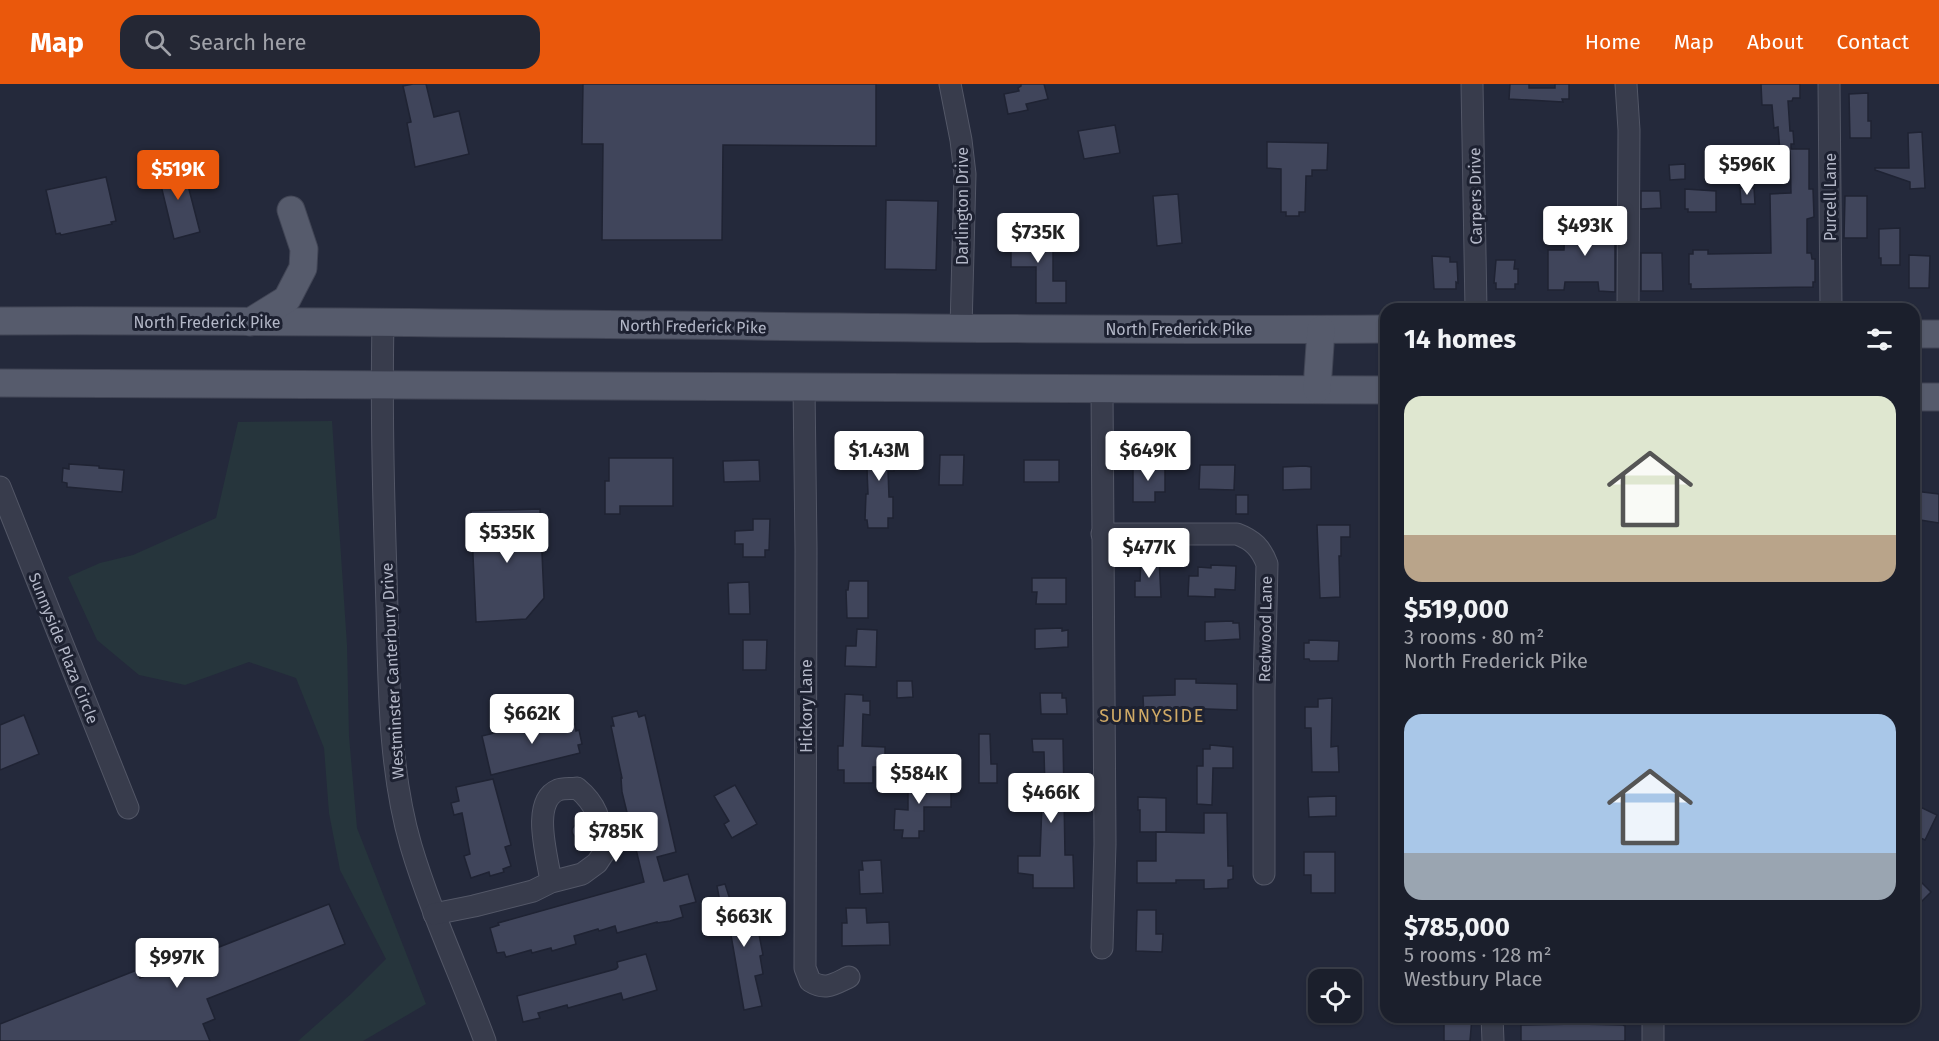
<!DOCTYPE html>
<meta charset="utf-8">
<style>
:root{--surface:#1b1f2c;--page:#242734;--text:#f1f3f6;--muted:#a0a2a9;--line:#393d48;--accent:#ea580c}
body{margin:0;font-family:"Fira Sans",sans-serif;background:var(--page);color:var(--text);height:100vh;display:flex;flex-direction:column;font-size:22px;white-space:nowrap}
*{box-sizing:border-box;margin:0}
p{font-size:20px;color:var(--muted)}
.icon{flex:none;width:33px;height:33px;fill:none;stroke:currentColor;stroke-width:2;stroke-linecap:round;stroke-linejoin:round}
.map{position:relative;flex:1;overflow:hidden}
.details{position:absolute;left:1380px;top:219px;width:540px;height:720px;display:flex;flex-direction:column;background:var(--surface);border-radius:18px;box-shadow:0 2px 4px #0004,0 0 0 2px var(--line)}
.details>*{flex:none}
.fabs{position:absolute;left:1308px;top:885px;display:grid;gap:12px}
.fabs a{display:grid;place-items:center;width:54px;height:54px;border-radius:12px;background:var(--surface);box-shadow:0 2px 4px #0004,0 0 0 2px var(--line);font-size:30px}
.price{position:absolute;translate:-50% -51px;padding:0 14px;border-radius:6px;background:#fff;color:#222;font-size:20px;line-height:39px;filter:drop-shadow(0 2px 3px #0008)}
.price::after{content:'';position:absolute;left:50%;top:36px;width:18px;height:14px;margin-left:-9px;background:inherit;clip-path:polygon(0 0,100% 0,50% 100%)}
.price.selected{background:var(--accent);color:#fff}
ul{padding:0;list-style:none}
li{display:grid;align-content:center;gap:12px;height:318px;padding:0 24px}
li span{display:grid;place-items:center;height:186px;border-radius:18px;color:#555}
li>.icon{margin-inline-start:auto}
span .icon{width:108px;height:108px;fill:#fffc;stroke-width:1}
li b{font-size:26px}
h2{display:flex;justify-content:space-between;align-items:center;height:72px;padding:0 24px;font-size:26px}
header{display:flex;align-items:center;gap:36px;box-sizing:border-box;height:84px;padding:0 30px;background:var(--accent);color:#fff}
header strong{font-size:28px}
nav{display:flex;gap:33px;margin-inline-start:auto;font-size:21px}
.search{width:420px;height:54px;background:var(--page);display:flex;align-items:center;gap:15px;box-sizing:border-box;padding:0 21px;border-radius:18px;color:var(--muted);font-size:22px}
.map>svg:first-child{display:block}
</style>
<header>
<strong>Map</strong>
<div class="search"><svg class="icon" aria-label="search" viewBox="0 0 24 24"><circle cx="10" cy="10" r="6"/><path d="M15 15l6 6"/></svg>Search here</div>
<nav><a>Home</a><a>Map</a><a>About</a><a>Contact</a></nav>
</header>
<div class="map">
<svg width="1939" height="957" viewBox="0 0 1939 957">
<rect width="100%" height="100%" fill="#24293b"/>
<path fill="#26353c" d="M332 337 347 561 349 652 357 744 426 920 363 957H298L351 910 386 875 340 786 329 729 324 664 296 594 249 578 185 601 139 591 97 556 68 493 100 479 133 471 216 434 238 338Z"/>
<g fill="#40455b" stroke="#1f2333" stroke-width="1.5">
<path d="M413 0H426L434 33 459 27 469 70 415 83 407 39 411 38 403 2Z"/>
<path d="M583 0H876V62L723 61 722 156H602L603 60H582Z"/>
<path d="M1021 0H1044L1048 15 1026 20 1028 26 1008 30 1004 10 1019 7 1018 4 1021 2Z"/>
<path d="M1510 0H1529V4H1555V0H1569V15H1562L1563 18 1509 15Z"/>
<path d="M1761 0H1800V14H1793L1792 17H1788L1790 47H1793L1794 60H1791V65H1809V105H1813L1814 133 1807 135V169H1811L1812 175H1815V198H1813V203L1691 205V200H1689V170H1693V166H1708V170L1771 169 1770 110 1791 109 1790 67 1780 68 1778 43 1774 44 1772 21H1762Z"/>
<path d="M1868 9V37H1871V54H1850L1849 10Z"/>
<path d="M1115 41 1120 69 1084 75 1078 47Z"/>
<path d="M1922 48 1925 104 1910 105V98L1875 86V84H1909L1908 49Z"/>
<path d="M1267 58 1328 59 1327 86H1312V92H1306L1305 128H1299V132H1286V128H1281V85L1267 84Z"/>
<path d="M182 78 200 148 174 155 157 85Z"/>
<path d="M1685 80V95L1670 96 1669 81Z"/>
<path d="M106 93 116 137 111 138 112 140 61 151 60 149 56 150 46 106Z"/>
<path d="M1740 104H1754L1755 120H1741Z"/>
<path d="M1685 105 1716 107V128H1688V125H1685Z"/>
<path d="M1641 107H1660L1661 124 1641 125Z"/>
<path d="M1178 110 1182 159 1157 162 1153 112Z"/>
<path d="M1845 112H1867V154H1844Z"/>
<path d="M886 116 938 117 936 186 885 185Z"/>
<path d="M1596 135H1615V208L1599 207 1598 198H1565L1564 206H1548V166H1564L1565 144H1573V140L1596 141Z"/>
<path d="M1900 144V181H1881V174H1879V145Z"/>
<path d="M1011 148H1051V160H1053V197H1066V219H1036V183H1011Z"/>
<path d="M1641 169H1662L1663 207H1641Z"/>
<path d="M1909 171 1930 172 1929 204H1909Z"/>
<path d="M1432 172 1450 173V178H1457L1458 199 1456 198V205H1434Z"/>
<path d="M1496 176H1515L1514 185H1518V200H1515V205H1496V199H1494Z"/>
<path d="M868 352H888V359L894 360V387H888L889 413H893V434H888V444H868L867 436H865L866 410H868L866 360H868Z"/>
<path d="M940 371H964L963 401H939Z"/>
<path d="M609 374H673V422H620V430H605V397H609Z"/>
<path d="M759 376 760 397 724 398 723 377Z"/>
<rect x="1024" y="376" width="35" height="22"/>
<path d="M69 380 99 382V384L124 386 122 408 67 403V399L62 398 63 384 69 385Z"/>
<path d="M1133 381H1165V408H1155V418H1133Z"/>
<path d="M1200 381H1235L1234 406 1199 405Z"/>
<path d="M1305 382 1311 383V405L1283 406V383Z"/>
<path d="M1914 407 1939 410V439L1914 435Z"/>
<rect x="1236" y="411" width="12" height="19"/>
<path d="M540 425 544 514 526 535 476 538 471 427Z"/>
<path d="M753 435H770L769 466H765V473H743V460H735V447L753 446Z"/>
<path d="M1317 441H1350V453H1341V472H1339L1340 513 1320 514Z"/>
<path d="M1159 474 1161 513H1135V497H1140L1141 475Z"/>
<path d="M1211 481 1236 482 1235 506 1215 505V513L1188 512 1189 492H1198V483L1211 484Z"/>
<path d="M1032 494H1066V520H1036L1037 508H1032Z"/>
<path d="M849 497H868V534H847L846 506H848Z"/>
<path d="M749 498 750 530H729L728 499Z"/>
<path d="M1233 537V539H1239L1240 555 1205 557V538Z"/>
<path d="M1062 544V547L1068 546V563L1035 565V545Z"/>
<path d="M857 545 877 546 876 583 845 582 846 562H856Z"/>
<path d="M743 556H767L766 586H743Z"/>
<path d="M1309 556 1339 557 1338 577H1310L1309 575H1304V559H1309Z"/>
<path d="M1175 595H1196V599L1237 600V626L1179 624V633H1144L1143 612 1175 611Z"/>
<path d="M897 597H912L913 613 897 614Z"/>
<path d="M1040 609H1062V614H1066L1067 630H1041Z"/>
<path d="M845 610 863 611V617H870V631L863 630 862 662 885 663V683H873V699H844V686H838V662H843Z"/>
<path d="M1332 614 1331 663 1338 662 1339 688H1312L1311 644H1305V623H1318V615Z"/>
<path d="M637 627 639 633 645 631 676 768 657 773 664 797 688 790 696 818 680 822 683 833 670 837 657 839V838L617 849 615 842 599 847 598 845 574 852 576 860 552 867 551 864 532 869 531 866 506 873 504 868 497 869 490 844 499 841 498 839 644 798 622 708 621 694H622L611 642H614L612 633Z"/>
<path d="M570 628 573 641 575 640 576 647 579 646 582 660 578 661 580 669 491 691 482 652 514 644V645L525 643V646L550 640 548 634Z"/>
<path d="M24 631 39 670 0 686V641Z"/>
<path d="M979 650H990L991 680H997V699H979Z"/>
<path d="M1032 655H1063L1065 771H1073L1074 804H1033V791L1018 789V772H1040L1042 720H1037V705H1045L1044 668H1033Z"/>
<path d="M1210 661 1233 663V684H1213L1212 721 1197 720V682H1203V665H1210Z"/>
<path d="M908 689H929L928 708H951V723H924V747H919V754H902L903 746H894L895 725 908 726Z"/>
<path d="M493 695 511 761 505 763 511 782 503 785 504 788 490 792 489 788 471 794 464 772 470 770 462 729 454 731 451 719 459 717 456 703Z"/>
<path d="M735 701 757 740 732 754 724 740 729 737 714 712Z"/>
<path d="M1336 712V732L1309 733 1308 713Z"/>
<path d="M1138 713 1166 714V748H1140V726H1138Z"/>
<path d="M1914 720 1937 731 1925 756 1914 751Z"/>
<path d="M1204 729H1227L1228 782H1233V795L1228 796V804L1204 805V796H1176V799H1137V777H1156V748L1204 749Z"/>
<circle cx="579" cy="747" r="7"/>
<path d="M1304 768H1335V809H1311V791H1304Z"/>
<path d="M881 776 883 809 860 810 859 786H863L862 777Z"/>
<path d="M1914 791 1931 808 1914 825Z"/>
<path d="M725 800 734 828 754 824 763 871 760 872 763 890 755 892 762 922 744 926 731 851H729L726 840H724L717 802Z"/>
<path d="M329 820 345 860 207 915 215 935 203 940 210 957H0V940L137 886 140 894Z"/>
<path d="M846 824H866L867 839 889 838 890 861 842 862V839H847Z"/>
<path d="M1137 826H1156V850H1163L1162 868 1136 867Z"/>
<path d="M646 870 657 906 623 916 621 909 568 924 567 921 538 929 540 934 523 938 517 912 616 885 618 883 617 878Z"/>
<path d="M1444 933H1472L1470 957H1444Z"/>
<path d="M1578 940 1623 941 1625 942V957H1521V941Z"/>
</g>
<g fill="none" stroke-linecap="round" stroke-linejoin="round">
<defs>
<g id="minor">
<path d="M950 0 961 56 965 90 961 245"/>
<path d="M1472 0 1476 225"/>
<path d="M1626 0 1629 46 1628 225"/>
<path d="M1829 0 1831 225"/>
<path d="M383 239C381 334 384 429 387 524 389 602 389 687 411 762 431 829 461 892 485 957"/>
<path d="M804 303 806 465 805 884 810 897C826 907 834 900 849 893"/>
<path d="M0 403 128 724"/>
<path d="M1102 450H1237C1253 456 1261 464 1267 480L1264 606V790"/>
<path d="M434 830 474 822 533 807 551 798 582 790 597 779 605 767C600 740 600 723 577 704 572 705 563 704 558 706 530 718 548 774 551 798"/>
<path d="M1102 864 1105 760 1102 305"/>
<path d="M1492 933 1493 957"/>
<path d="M1653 933V957"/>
</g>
<g id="major">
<path d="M0 237C462 235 924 248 1386 245"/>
<path d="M250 238 287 215 303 184 304 165 291 126"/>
<path d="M1914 250H1939"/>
<path d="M0 299 1386 306"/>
<path d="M1317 305 1321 246"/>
<path d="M1914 313H1939"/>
</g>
</defs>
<use href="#minor" stroke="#535767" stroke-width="23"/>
<use href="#major" stroke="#414555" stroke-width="29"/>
<use href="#minor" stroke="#383c4c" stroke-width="21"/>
<use href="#major" stroke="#565b6c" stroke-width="27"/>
</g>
<g text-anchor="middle" stroke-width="6" stroke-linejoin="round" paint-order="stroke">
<g font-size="16" fill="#b3b7c7" stroke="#1d2131">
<text transform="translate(1475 112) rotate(-91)" y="6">Carpers Drive</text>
<text transform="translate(1830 113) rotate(-90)" y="6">Purcell Lane</text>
<text transform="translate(962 122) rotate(-90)" y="6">Darlington Drive</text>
<text x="207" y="244">North Frederick Pike</text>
<text transform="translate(693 242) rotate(1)" y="6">North Frederick Pike</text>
<text x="1179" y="251">North Frederick Pike</text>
<text transform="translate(1265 545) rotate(-89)" y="6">Redwood Lane</text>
<text transform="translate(64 564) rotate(68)" y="6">Sunnyside Plaza Circle</text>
<text transform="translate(392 587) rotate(-93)" y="6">Westminster Canterbury Drive</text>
<text transform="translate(806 622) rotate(-90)" y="6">Hickory Lane</text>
</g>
<g font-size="18" letter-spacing="1.5" fill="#d0aa66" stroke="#1d2131">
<text x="1152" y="638">SUNNYSIDE</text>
</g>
</g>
</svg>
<div class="fabs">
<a><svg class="icon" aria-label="locate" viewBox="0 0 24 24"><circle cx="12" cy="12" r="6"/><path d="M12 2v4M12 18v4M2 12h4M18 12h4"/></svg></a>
</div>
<b class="price" style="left:1747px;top:112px">$596K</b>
<b class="price selected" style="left:178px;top:117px">$519K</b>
<b class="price" style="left:1585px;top:173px">$493K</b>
<b class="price" style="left:1038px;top:180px">$735K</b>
<b class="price" style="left:879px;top:398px">$1.43M</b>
<b class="price" style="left:1148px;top:398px">$649K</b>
<b class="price" style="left:507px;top:480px">$535K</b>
<b class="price" style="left:1149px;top:495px">$477K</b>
<b class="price" style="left:532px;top:661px">$662K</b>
<b class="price" style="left:919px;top:721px">$584K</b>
<b class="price" style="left:1051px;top:740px">$466K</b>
<b class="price" style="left:616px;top:779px">$785K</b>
<b class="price" style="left:744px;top:864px">$663K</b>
<b class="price" style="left:177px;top:905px">$997K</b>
<section class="details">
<h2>14 homes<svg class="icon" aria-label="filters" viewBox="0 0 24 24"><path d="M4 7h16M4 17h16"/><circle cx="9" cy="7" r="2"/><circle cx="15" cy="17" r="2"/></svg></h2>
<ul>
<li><span style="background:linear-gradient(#dfe7d0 75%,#b9a48a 0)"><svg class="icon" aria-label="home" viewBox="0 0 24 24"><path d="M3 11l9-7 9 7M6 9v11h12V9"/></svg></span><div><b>$519,000</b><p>3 rooms · 80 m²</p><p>North Frederick Pike</p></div></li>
<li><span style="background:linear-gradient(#a9c7e8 75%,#9aa5b1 0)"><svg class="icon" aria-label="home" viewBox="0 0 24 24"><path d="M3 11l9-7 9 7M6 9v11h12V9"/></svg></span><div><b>$785,000</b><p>5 rooms · 128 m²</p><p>Westbury Place</p></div></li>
</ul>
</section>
</div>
